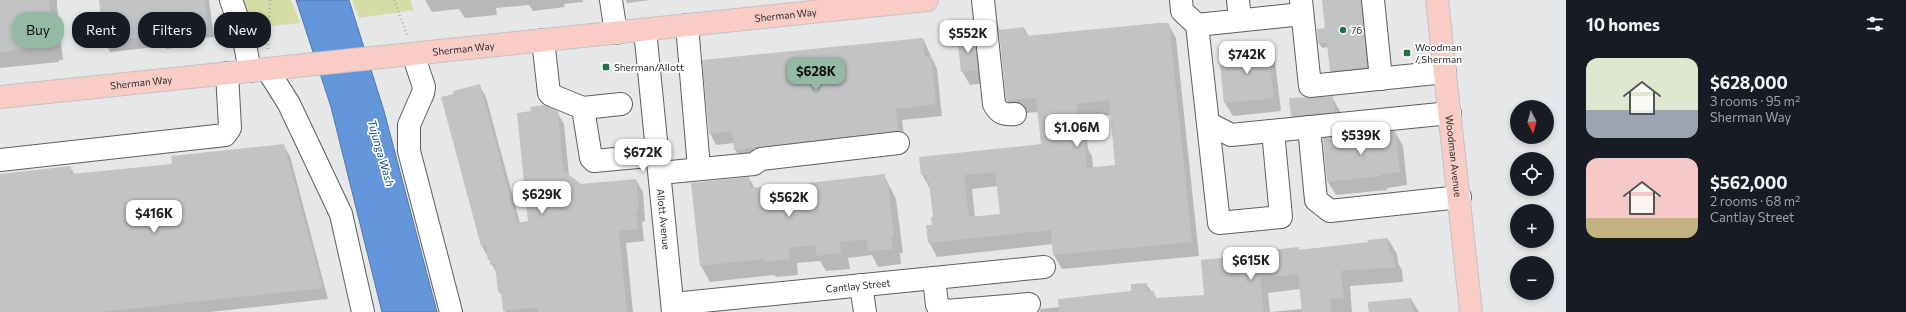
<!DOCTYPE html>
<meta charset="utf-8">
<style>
:root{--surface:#171b24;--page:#20242c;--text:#f1f3f6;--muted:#9ea1a6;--accent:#94b9a5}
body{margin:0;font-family:Commissioner,sans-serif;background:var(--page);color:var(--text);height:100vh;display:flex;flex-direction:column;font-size:15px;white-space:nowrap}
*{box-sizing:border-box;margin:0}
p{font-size:13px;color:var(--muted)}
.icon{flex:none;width:22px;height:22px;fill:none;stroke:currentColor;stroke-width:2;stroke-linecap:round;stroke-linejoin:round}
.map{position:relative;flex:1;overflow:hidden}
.details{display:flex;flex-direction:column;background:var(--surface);width:340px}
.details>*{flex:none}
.guide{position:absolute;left:12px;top:12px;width:380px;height:36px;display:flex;gap:8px}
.needle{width:26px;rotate:174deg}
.tools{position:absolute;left:1510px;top:100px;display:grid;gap:8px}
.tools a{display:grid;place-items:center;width:44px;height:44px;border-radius:50%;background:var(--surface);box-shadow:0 2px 6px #0003;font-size:20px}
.price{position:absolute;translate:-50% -34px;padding:0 9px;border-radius:8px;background:#fff;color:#222;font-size:13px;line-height:26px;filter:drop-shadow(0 1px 2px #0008)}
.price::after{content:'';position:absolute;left:50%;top:24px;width:12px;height:9px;margin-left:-6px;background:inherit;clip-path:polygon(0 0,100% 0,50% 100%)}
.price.active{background:var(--accent);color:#111}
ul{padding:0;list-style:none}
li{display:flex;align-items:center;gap:12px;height:100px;padding:0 20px}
li span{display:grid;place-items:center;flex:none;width:112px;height:80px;border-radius:12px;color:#555}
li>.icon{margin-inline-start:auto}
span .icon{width:48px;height:48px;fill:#fffc;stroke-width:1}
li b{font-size:17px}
h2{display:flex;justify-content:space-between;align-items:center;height:48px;padding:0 20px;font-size:17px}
.tag{padding:0 14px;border-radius:16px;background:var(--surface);box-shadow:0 2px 6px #0003;font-size:14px;line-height:36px}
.tag.active{background:var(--accent);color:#111}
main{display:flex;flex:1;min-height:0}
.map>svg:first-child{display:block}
</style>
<main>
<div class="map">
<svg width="1566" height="312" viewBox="0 0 1566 312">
<rect width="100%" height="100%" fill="#e5e7e9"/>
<g fill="#d4dda3">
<path d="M241 0H291L300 23 251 28Z"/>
<path d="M352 0H410L414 10 359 18Z"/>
</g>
<path fill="#6397da" stroke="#5276a6" d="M296 0H349L384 111 437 312H382L331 107Z"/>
<g fill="#0003" fill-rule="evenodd">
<path d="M0 0H60H57V5L63 60H59V62L0 68Z"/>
<path d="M100 0H209L214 37 193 39 194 46 166 49 165 46 110 52 104 40Z"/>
<path d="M425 0H583V2L564 4 565 7 533 11 529 5 496 8 497 15 465 18 459 9 432 12Z"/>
<path d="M626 0H650L627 3Z"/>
<path d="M1323 0H1364L1369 72 1333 76 1331 71 1328 47 1322 48 1319 43 1318 30 1326 29Z"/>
<path d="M1168 24 1176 38 1199 256 1062 269 1054 255 1053 244 937 257 929 242 934 217 930 189 922 174 1042 145 1038 112 1015 114 1007 100 1024 28 1029 37ZM1111 115 1116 166 1093 168 1092 156 1088 149 1085 118ZM998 186 1001 215 975 217 972 189Z"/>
<path d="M974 36 981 50 985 83 970 85 962 71Z"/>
<path d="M923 39 937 69 942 116 902 120 905 142 742 161 735 150 734 143 716 145 710 133Z"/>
<path d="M1267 48 1275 61 1281 111 1233 116 1225 103 1220 56Z"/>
<path d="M479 85 486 97 520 223 529 222 557 112 564 124 569 176 581 185 636 180 643 192 645 221 642 222 644 241 626 243 633 312H505L503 298 499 291 497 274 482 246 442 98Z"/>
<path d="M1332 97 1340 111 1342 125 1300 130 1292 116 1291 99Z"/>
<path d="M1395 132 1403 146 1407 185 1387 188V190L1336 195 1328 182Z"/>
<path d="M283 145 290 156 328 299 210 312H0V175L70 167 75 175 173 165Z"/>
<path d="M884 175 896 199 903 253H900L901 264 878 267 872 255 848 258 850 269 826 271 820 261 797 263 798 275 776 277 774 275 710 282 701 266 692 184 749 178 755 189 781 186 786 194 811 191Z"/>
<path d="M1388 239 1397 254 1398 263 1402 270 1403 282 1350 286 1352 312H1271L1302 309 1300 289 1268 293 1270 312H1039L1041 309 1060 307 1132 292 1146 284 1157 299 1205 296 1244 257 1298 249 1299 250 1369 243Z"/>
<path d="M1411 299 1419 312H1369L1368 304Z"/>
</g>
<g fill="#c1c3c5" fill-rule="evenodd">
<path d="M0 0H49L54 44H50L51 46 0 52Z"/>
<path d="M99 0H205L208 26 188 28V35L159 38V35L103 41Z"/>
<path d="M1322 0H1361L1367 67 1330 71 1327 43H1318L1317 29 1325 28Z"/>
<path d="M1159 23H1169L1170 31 1192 242 1053 255 1051 230 928 243 926 225H932L931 217H933L929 181 927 182 926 174 921 175 919 157 1041 144 1036 98 1006 100 999 30 1024 27 1025 36ZM1109 100 1115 165 1087 168 1084 140 1081 141 1077 104ZM995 172 1000 214 969 217 964 175Z"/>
<path d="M974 35 978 70 961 72 957 37Z"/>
<path d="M923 38 925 57 931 56 936 104 896 109 899 131 734 150 732 131 709 134 702 60Z"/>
<path d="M1268 47 1274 98 1224 103 1219 55 1235 53V50Z"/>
<path d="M480 84 517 223 528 221 517 113 531 111 530 107 544 105 558 111 563 170 581 184 636 179 639 210H636L638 229 619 231 627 312H538V307L503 311 501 291 498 292 495 264 490 265V260H488L486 245 481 246 441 97 454 94 453 91Z"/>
<path d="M1333 96 1335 112 1291 116 1289 98Z"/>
<path d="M1395 131 1400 172 1380 175V176L1327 182 1323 138Z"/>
<path d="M284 144 323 288 101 312H0V174L71 166V174L172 164 171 156Z"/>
<path d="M885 174V182H888L894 237H891L893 249 868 251 867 239 840 242 841 253 816 256 815 245 789 248 790 259 765 262V259L700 266 691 183 749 177 750 188 782 185 783 193 810 191 809 183Z"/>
<path d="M1388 238 1390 254H1393L1395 267 1341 271 1344 298 1330 299 1331 312H1302L1298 274 1260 278 1264 312H1059L1058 299 1131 291V284L1147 283V291H1154L1155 298 1204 295 1201 260 1242 256V253L1299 247V250L1368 242 1367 240Z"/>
<path d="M1411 298 1413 312H1369L1368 302Z"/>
</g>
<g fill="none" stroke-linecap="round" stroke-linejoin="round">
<defs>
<g id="minor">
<path d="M231 0 243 34 250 71"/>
<path d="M611 0 616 33"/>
<path d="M983 0 994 104C999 114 1005 115 1015 114"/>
<path d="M1181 0 1182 11 1197 25 1219 223 1281 217 1273 131"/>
<path d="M1238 0 1240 20"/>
<path d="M1301 0 1310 86 1445 72"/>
<path d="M1373 0 1381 79"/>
<path d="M687 25 699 168"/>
<path d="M1197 25 1302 14"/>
<path id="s1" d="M645 30 673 312"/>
<path d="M543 40 549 93 551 95 583 108 591 158 594 161 659 155"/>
<path d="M413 54 424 87 423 93 409 125V151L451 312"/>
<path d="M267 69 289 104 341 214 363 312"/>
<path d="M583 108 621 104"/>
<path d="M1208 123 1231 135 1450 113"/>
<path d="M1309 127 1316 200 1330 211 1460 197"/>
<path d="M0 160 225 135 230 128 227 73"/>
<path d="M660 173 754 164 761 159 898 143"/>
<path d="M934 278 937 305 946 311 1029 304"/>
<path d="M861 285 865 312"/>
<path id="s2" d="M673 304 1044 267"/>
</g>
<g id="major">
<path id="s3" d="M1437 0 1471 312"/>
<path id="s4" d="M0 97 927 0"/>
</g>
</defs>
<use href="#minor" stroke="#5c5e60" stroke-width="24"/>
<use href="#major" stroke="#c3c3c4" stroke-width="24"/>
<g stroke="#acaeaf" stroke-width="2.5" stroke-dasharray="1 3" stroke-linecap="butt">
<path d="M394 0 407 35"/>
<path d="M268 49 270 0"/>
</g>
<use href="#minor" stroke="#fff" stroke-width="22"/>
<use href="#major" stroke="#f9ccc5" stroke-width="22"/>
</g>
<g fill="#227242" stroke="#fff" stroke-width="1.5">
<circle cx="1343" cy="30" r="4"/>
<rect x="1403" y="49" width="8" height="8" rx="2"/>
<rect x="602" y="63" width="8" height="8" rx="2"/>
</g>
<g text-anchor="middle" stroke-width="3.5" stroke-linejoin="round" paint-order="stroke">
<g font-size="10" fill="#2a2a2b" stroke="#fff">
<text dy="4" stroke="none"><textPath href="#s4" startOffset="790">Sherman Way</textPath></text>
<text dy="4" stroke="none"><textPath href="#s4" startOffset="466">Sherman Way</textPath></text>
<text dy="4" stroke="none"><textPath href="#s4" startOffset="142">Sherman Way</textPath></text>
<text dy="4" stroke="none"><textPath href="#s3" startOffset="157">Woodman Avenue</textPath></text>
<text dy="4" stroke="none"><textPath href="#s1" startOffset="190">Allott Avenue</textPath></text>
<text dy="4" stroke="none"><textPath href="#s2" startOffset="186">Cantlay Street</textPath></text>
</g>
<g font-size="10" fill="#2a2a2b" stroke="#fff" text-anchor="start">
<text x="1351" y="34">76</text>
<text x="1415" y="51">Woodman<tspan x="1415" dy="12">/ Sherman</tspan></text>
<text x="614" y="71">Sherman/Allott</text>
</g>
<g font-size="11" font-style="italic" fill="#1b4d8b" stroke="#fff">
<text transform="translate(381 153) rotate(74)" y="4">Tujunga Wash</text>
</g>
</g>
</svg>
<div class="tools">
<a><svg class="needle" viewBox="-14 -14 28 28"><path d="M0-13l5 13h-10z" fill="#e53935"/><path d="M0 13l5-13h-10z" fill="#9ea1a6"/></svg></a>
<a><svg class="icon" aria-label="locate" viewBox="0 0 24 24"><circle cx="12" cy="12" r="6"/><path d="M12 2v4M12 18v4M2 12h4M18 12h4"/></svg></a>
<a>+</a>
<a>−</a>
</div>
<b class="price" style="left:968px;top:54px">$552K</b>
<b class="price" style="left:1247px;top:75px">$742K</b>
<b class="price active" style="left:816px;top:92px">$628K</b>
<b class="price" style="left:1077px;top:148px">$1.06M</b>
<b class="price" style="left:1361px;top:156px">$539K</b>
<b class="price" style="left:643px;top:173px">$672K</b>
<b class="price" style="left:542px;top:215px">$629K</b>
<b class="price" style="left:789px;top:218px">$562K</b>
<b class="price" style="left:154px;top:234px">$416K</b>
<b class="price" style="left:1251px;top:281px">$615K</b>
<div class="guide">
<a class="tag active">Buy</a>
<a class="tag">Rent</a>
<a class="tag">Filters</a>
<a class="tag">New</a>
</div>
</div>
<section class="details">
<h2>10 homes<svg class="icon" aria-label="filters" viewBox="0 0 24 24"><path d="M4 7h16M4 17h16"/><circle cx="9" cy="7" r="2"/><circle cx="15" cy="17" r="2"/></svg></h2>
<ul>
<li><span style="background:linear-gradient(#dfe7d0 65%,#9aa5b1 0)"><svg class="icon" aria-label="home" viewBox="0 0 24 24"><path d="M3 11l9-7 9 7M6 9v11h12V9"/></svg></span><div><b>$628,000</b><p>3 rooms · 95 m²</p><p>Sherman Way</p></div></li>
<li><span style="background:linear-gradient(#f6c9c9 75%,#c2b280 0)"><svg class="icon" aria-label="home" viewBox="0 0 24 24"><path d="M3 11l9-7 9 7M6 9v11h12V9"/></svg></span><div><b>$562,000</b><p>2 rooms · 68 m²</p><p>Cantlay Street</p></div></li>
</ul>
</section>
</main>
